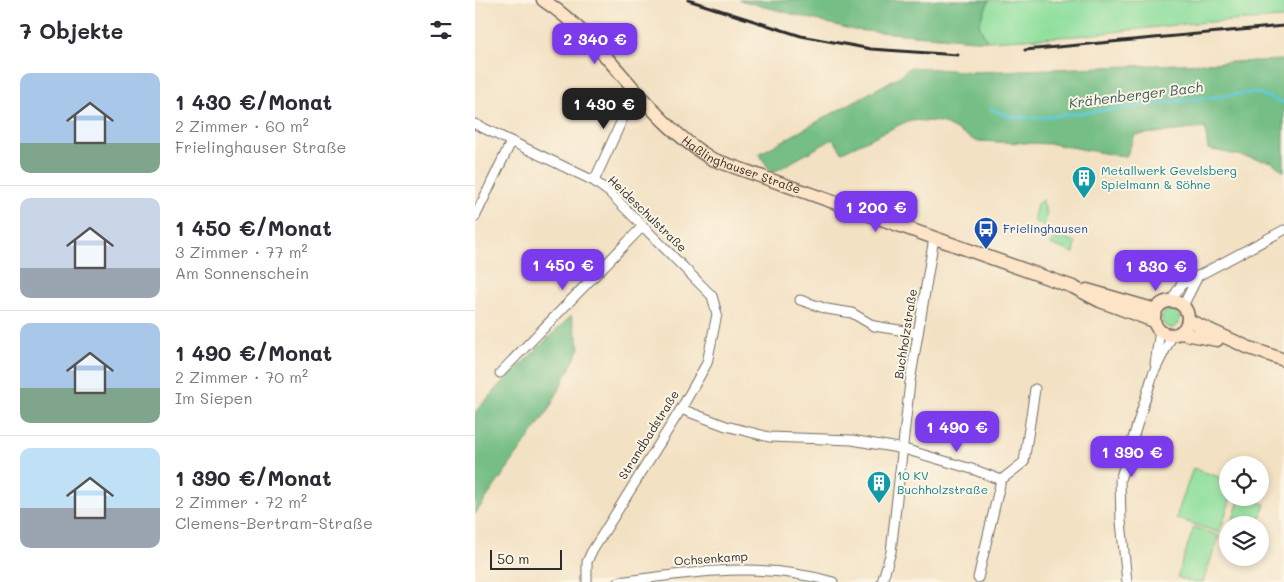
<!DOCTYPE html>
<html lang="de">
<meta charset="utf-8">
<style>
:root{--surface:#fff;--page:#f7f7f7;--text:#2b2b33;--muted:#7c7c81;--line:#e1e1e2;--accent:#7c3aed}
body{margin:0;font-family:Mali,sans-serif;background:var(--page);color:var(--text);height:100vh;display:flex;flex-direction:column;font-size:19px;white-space:nowrap}
*{box-sizing:border-box;margin:0}
p{font-size:16px;color:var(--muted)}
.icon{flex:none;width:28px;height:28px;fill:none;stroke:currentColor;stroke-width:2;stroke-linecap:round;stroke-linejoin:round}
.map{position:relative;flex:1;overflow:hidden}
.side{display:flex;flex-direction:column;background:var(--surface);width:475px}
.side>*{flex:none}
.controls{position:absolute;left:744px;top:456px;display:grid;gap:10px}
.controls a{display:grid;place-items:center;width:50px;height:50px;border-radius:50%;background:var(--surface);box-shadow:0 2px 8px #0003;font-size:25px}
.scale{position:absolute;left:15px;bottom:12px;width:72px;box-sizing:border-box;padding-left:5px;border:2px solid #2b2b2b;border-top:0;font-size:14px;line-height:18px;white-space:nowrap;color:#2b2b2b;-webkit-text-stroke:4px #fcf5e5;paint-order:stroke}
.price{position:absolute;translate:-50% -42px;padding:0 11px;border-radius:10px;background:var(--accent);color:#fff;font-size:16px;line-height:32px;filter:drop-shadow(0 1px 2px #0008)}
.price::after{content:'';position:absolute;left:50%;top:30px;width:15px;height:11px;margin-left:-8px;background:inherit;clip-path:polygon(0 0,100% 0,50% 100%)}
.price.current{background:#222;color:#fff}
ul{padding:0;list-style:none}
li{display:flex;align-items:center;gap:15px;height:125px;padding:0 20px}
li+li{border-top:1px solid var(--line)}
li span{display:grid;place-items:center;flex:none;width:140px;height:100px;border-radius:10px;color:#555}
li>.icon{margin-inline-start:auto}
span .icon{width:60px;height:60px;fill:#fffc;stroke-width:1}
li b{font-size:21px}
h2{display:flex;justify-content:space-between;align-items:center;height:60px;padding:0 20px;font-size:21px}
main{display:flex;flex:1;min-height:0}
.map>svg:first-child{display:block}
</style>
<main>
<section class="side">
<h2>7 Objekte<svg class="icon" aria-label="filters" viewBox="0 0 24 24"><path d="M4 7h16M4 17h16"/><circle cx="9" cy="7" r="2"/><circle cx="15" cy="17" r="2"/></svg></h2>
<ul>
<li><span style="background:linear-gradient(#a9c7e8 70%,#7fa58c 0)"><svg class="icon" aria-label="home" viewBox="0 0 24 24"><path d="M3 11l9-7 9 7M6 9v11h12V9"/></svg></span><div><b>1 430 €/Monat</b><p>2 Zimmer · 60 m²</p><p>Frielinghauser Straße</p></div></li>
<li><span style="background:linear-gradient(#c9d6e8 70%,#9aa5b1 0)"><svg class="icon" aria-label="home" viewBox="0 0 24 24"><path d="M3 11l9-7 9 7M6 9v11h12V9"/></svg></span><div><b>1 450 €/Monat</b><p>3 Zimmer · 77 m²</p><p>Am Sonnenschein</p></div></li>
<li><span style="background:linear-gradient(#a9c7e8 65%,#7fa58c 0)"><svg class="icon" aria-label="home" viewBox="0 0 24 24"><path d="M3 11l9-7 9 7M6 9v11h12V9"/></svg></span><div><b>1 490 €/Monat</b><p>2 Zimmer · 70 m²</p><p>Im Siepen</p></div></li>
<li><span style="background:linear-gradient(#bfe0f5 60%,#9aa5b1 0)"><svg class="icon" aria-label="home" viewBox="0 0 24 24"><path d="M3 11l9-7 9 7M6 9v11h12V9"/></svg></span><div><b>1 390 €/Monat</b><p>2 Zimmer · 72 m²</p><p>Clemens-Bertram-Straße</p></div></li>
</ul>
</section>
<div class="map">
<svg width="809" height="582" viewBox="0 0 809 582">
<rect width="100%" height="100%" fill="#fcf5e5"/>
<filter id="ink" filterUnits="userSpaceOnUse"><feTurbulence type="fractalNoise" baseFrequency=".02" numOctaves="2"/><feDisplacementMap in="SourceGraphic" scale="10" xChannelSelector="R" yChannelSelector="G"/><feConvolveMatrix kernelMatrix="1 2 1 2 8 2 1 2 1" color-interpolation-filters="sRGB"/></filter>
<filter id="wash" filterUnits="userSpaceOnUse"><feTurbulence type="fractalNoise" baseFrequency=".0096" numOctaves="4" result="noise"/><feDisplacementMap in="SourceGraphic" scale="20" xChannelSelector="R" yChannelSelector="G"/><feGaussianBlur stdDeviation="1.12" result="paint"/><feColorMatrix in="noise" values="0 0 0 0 0 0 0 0 0 0 0 0 0 0 0 0 0 1.4 0 .05"/><feComposite in="paint" operator="in"/></filter>
<g filter="url(#wash)">
<rect width="100%" height="100%" fill="#f3e1c3"/>
<g fill="#90df9e" stroke="#5e8564">
<path d="M514 0H809V18L718 23 602 36 512 41 504 24Z"/>
<path d="M567 200 572 214 569 226 558 221 562 204Z"/>
<path d="M582 236 601 242 599 253 575 244Z"/>
<circle cx="696" cy="319" r="9"/>
<path d="M718 468 752 480V498H756L744 533 701 518Z"/>
<path d="M765 498H772L790 504 783 525H756Z"/>
<path d="M719 527 744 536 728 582H717L702 577Z"/>
</g>
<g fill="#74be85" stroke="#507458">
<path d="M264 0H514L504 24 512 41 379 30Z"/>
<path d="M809 60V172L797 162 733 149 730 128 660 135 651 157 578 144 501 141 466 122 435 120 367 152 358 139 297 173 284 154 425 76 435 67 500 72Z"/>
<path d="M96 316 105 348 73 411 0 514V412L31 379Z"/>
</g>
<g fill="none" stroke-linecap="round" stroke-linejoin="round">
<path stroke="#5dc9d6" stroke-width="3" d="M516 109 536 117 564 118 763 94 783 93 809 103"/>
</g>
</g>
<g filter="url(#ink)">
<g fill="none" stroke-linecap="round" stroke-linejoin="round">
<defs>
<g id="street">
<path d="M0 124 119 181 134 192 237 296 242 314 232 363 206 409 116 553 112 562V582"/>
<path d="M119 181 153 107 164 96"/>
<path d="M0 217 36 142"/>
<path d="M325 300 352 309 377 313 399 326 443 333"/>
<path d="M696 301 706 285 809 230"/>
<path d="M708 306 722 278"/>
<path d="M680 364 685 331"/>
<path d="M25 373 168 226"/>
<path d="M206 409 251 426 294 437 377 440 429 449 500 470 526 480"/>
<path d="M503 578 526 480 549 462 560 389"/>
<path d="M144 582C216 572 287 561 358 582"/>
<path d="M407 582 416 552 435 382 459 238"/>
<path d="M652 582 646 521 645 480 678 374 697 336"/>
</g>
<g id="secondary">
<path id="s1" d="M68 0C135 44 168 118 237 159L598 287 625 301 679 321"/>
<path d="M612 290 681 310"/>
<circle cx="696" cy="318" r="17"/>
<path d="M713 320 772 347 809 360"/>
<path d="M705 333 742 340"/>
</g>
</defs>
<use href="#street" stroke="#716b60" stroke-width="11"/>
<use href="#secondary" stroke="#716b60" stroke-width="15"/>
<use href="#street" stroke="#fff" stroke-width="9"/>
<use href="#secondary" stroke="#fee4c6" stroke-width="12"/>
<g stroke="#2b2b2b" stroke-width="3">
<path d="M213 0 326 36 396 49 483 55"/>
<path d="M550 50 809 26"/>
</g>
</g>
</g>
<defs>
<symbol id="building-pin" viewBox="-11 -11 22 30"><path d="M0 17L-7.5 6A9.5 9.5 0 1 1 7.5 6Z" fill="#0f9aa8" stroke="#fcf5e5"/><path d="M-4-6H4V6H1V3H-1V6H-4ZM-2.5-4.3h1.7v1.8h-1.7ZM.8-4.3h1.7v1.8H.8ZM-2.5-1h1.7V.8h-1.7ZM.8-1h1.7V.8H.8Z" fill="#fff"/></symbol>
<symbol id="bus-pin" viewBox="-11 -11 22 30"><path d="M0 17L-7.5 6A9.5 9.5 0 1 1 7.5 6Z" fill="#1a4fb4" stroke="#fcf5e5"/><path d="M-5-6H5V4H4V6H2V4H-2V6H-4V4H-5ZM-3.5-4V0h7V-4ZM-3.5 1.2v1.5H-2V1.2ZM2 1.2v1.5H3.5V1.2Z" fill="#fff"/></symbol>
</defs>
<g fill-rule="evenodd">
<use href="#building-pin" x="595" y="164" width="28" height="38"/>
<use href="#bus-pin" x="497" y="215" width="28" height="38"/>
<use href="#building-pin" x="390" y="469" width="28" height="38"/>
</g>
<g text-anchor="middle" stroke-width="4" stroke-linejoin="round" paint-order="stroke">
<g font-size="12" fill="#2b2b2b" stroke="#fcf5e5">
<text dy="4" stroke="none"><textPath href="#s1" startOffset="262">Haßlinghauser Straße</textPath></text>
<text transform="translate(172 214) rotate(44)" y="4">Heideschulstraße</text>
<text transform="translate(431 334) rotate(-81)" y="4">Buchholzstraße</text>
<text transform="translate(174 435) rotate(-58)" y="4">Strandbadstraße</text>
<text transform="translate(236 559) rotate(-4)" y="4">Ochsenkamp</text>
</g>
<g font-size="12" fill="#0d838f" stroke="#fcf5e5" text-anchor="start">
<text x="626" y="175">Metallwerk Gevelsberg<tspan x="626" dy="14">Spielmann &amp; Söhne</tspan></text>
<text x="422" y="480">10 KV<tspan x="422" dy="14">Buchholzstraße</tspan></text>
</g>
<g font-size="12" fill="#164399" stroke="#fcf5e5" text-anchor="start">
<text x="528" y="233">Frielinghausen</text>
</g>
<g font-size="14" font-style="italic" fill="#3a5a5e" stroke="#fcf5e5">
<text transform="translate(661 95) rotate(-7)" y="5">Krähenberger Bach</text>
</g>
</g>
</svg>
<div class="controls">
<a><svg class="icon" aria-label="locate" viewBox="0 0 24 24"><circle cx="12" cy="12" r="6"/><path d="M12 2v4M12 18v4M2 12h4M18 12h4"/></svg></a>
<a><svg class="icon" aria-label="layers" viewBox="0 0 24 24"><path d="M12 4l9 5-9 5-9-5zM3 14l9 5 9-5"/></svg></a>
</div>
<div class="scale">50 m</div>
<b class="price" style="left:120px;top:65px">2 340 €</b>
<b class="price current" style="left:129px;top:130px">1 430 €</b>
<b class="price" style="left:401px;top:233px">1 200 €</b>
<b class="price" style="left:88px;top:291px">1 450 €</b>
<b class="price" style="left:681px;top:292px">1 830 €</b>
<b class="price" style="left:482px;top:453px">1 490 €</b>
<b class="price" style="left:657px;top:478px">1 390 €</b>
</div>
</main>
